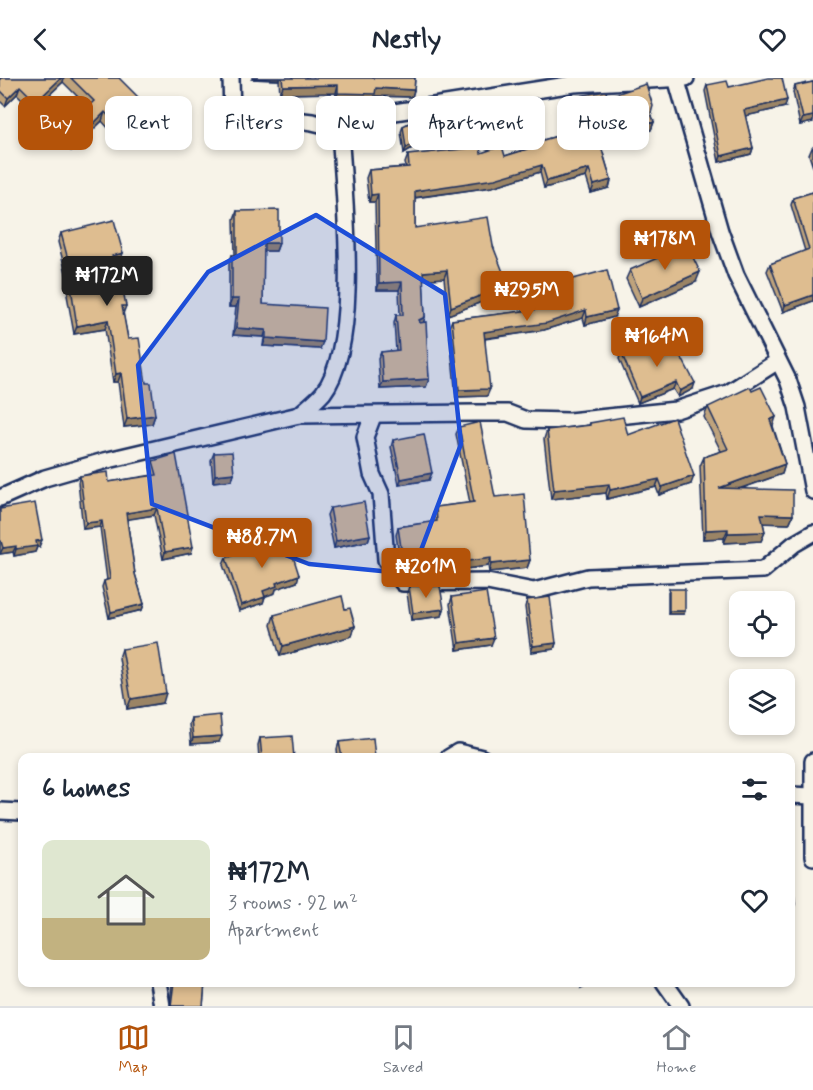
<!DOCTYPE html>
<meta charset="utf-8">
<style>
:root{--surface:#fff;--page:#f2f2f3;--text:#1f2937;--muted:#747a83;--line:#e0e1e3;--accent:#b45309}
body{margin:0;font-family:Mynerve,sans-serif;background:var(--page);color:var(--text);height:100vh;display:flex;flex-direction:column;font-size:22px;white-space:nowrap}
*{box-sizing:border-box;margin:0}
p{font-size:20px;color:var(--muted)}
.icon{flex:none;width:33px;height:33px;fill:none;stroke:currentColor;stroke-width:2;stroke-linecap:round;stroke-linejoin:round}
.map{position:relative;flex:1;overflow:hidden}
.sheet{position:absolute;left:18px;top:675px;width:777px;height:234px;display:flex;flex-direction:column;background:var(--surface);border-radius:12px;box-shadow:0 3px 9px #0003}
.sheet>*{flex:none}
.hud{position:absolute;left:18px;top:18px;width:777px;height:54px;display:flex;gap:12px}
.fabs{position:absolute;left:729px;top:513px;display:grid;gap:12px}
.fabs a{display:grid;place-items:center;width:66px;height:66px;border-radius:12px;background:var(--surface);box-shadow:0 3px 9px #0003;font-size:30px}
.price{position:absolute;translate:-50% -51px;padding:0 14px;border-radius:6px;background:var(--accent);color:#fff;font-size:20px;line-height:39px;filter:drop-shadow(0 2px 3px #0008)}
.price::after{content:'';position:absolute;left:50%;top:36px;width:18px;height:14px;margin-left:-9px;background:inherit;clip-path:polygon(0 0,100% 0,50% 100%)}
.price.active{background:#222;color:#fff}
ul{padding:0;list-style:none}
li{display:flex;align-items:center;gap:18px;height:150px;padding:0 24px}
li span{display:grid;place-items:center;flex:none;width:168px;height:120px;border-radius:12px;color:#555}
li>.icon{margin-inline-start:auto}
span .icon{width:72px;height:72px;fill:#fffc;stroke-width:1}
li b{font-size:26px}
h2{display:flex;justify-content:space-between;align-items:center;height:72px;padding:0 24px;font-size:26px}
.chip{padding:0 21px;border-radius:12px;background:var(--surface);box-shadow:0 3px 9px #0003;font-size:21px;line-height:54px}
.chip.active{background:var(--accent);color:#fff}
header{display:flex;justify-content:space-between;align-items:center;height:78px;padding:0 24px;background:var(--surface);font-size:27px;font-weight:800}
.menu{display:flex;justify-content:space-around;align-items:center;height:84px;border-top:2px solid var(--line);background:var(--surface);font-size:16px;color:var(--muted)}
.menu a{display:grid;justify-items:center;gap:3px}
.menu .active{color:var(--accent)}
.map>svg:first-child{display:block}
</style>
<header><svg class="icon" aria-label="back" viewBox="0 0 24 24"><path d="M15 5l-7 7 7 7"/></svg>Nestly<svg class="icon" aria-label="heart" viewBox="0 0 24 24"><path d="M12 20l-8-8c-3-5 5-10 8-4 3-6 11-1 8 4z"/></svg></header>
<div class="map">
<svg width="813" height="928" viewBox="0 0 813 928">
<rect width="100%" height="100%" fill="#f7f3e8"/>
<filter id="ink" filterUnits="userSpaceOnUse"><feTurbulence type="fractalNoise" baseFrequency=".0167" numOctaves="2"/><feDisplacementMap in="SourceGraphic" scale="12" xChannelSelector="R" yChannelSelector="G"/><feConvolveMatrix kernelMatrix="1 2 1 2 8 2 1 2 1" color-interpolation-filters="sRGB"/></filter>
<g filter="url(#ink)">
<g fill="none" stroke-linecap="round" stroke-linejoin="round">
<defs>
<g id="minor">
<path d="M231 0 232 36 244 47C280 44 307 36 340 54L341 67"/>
<path d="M676 0 720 153 736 197 788 302 797 329 813 413"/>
<path d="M299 337 476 335H508L526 342 569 343 676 332 728 315 778 283"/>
<path d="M373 338 365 359 372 396 381 416 386 482 403 505 487 504 534 513 588 499 763 492 794 466 813 455"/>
<path d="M0 420 45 400 104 383 299 337C307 330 316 323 323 315 360 268 345 127 341 67L350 47 369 38 574 6 686 0"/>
<path d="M448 680 458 674 482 680"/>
<path d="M813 683V779"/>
<path d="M790 717 812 718"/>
<path d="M0 733 22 734"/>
<path d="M158 904 162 928"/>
<path d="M664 904 681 928"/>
</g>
</defs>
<use href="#minor" stroke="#1b2f5e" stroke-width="20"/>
<use href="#minor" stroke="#f7f3e8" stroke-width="15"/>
</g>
<g fill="#bfa37c" stroke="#1b2f5e" stroke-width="1.5">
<path d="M0 0H119L135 28 110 52 102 43 71 73 59 61 62 53 88 29 63 4 33 32 17 16 5 28 0 23Z"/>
<path d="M253 0H415L414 12 412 19 375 18 373 23 335 22 336 15 280 16 279 2 252 1Z"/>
<path d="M813 4V44L800 47 793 14 795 8Z"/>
<path d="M707 7 729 9 785 29 745 38 753 70 751 76 719 84 705 13Z"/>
<path d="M573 19H607L651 35 654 44 651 52 601 68 611 102 609 110 591 115 586 99 544 110 540 94 492 109 415 120V150L493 168 505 215 448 237 444 200 423 201 425 239 423 245 429 301 426 309 380 311 378 281 381 274 396 273 394 245 396 237H400L399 212H377L375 124H369L366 100 369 92 406 89 405 85 408 77 481 75 505 78 534 68 536 64 575 53 570 27Z"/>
<path d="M403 48H435L432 58 404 75 401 54Z"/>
<path d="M813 69V89L809 77 812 70Z"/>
<path d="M813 114V223L783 234 767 193 770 186 805 173 791 127 793 120Z"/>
<path d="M237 133 279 165 276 173H263V226L320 271 263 268 264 259 233 257 236 229H229V185L232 177H235L234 141Z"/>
<path d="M61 155 123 175 119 184 114 185 118 207 126 228 123 236 128 261 146 305 155 337 152 346 124 349 118 304H113L105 251 74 256 67 217 70 210 58 164Z"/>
<path d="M630 192 696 204 639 229 626 201Z"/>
<path d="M532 212 614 239 585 247 583 240 544 252 485 261 487 318 456 319 449 249 452 242 534 232 530 219Z"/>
<path d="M621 274 693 311 678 319 673 311 638 325 619 281Z"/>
<path d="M708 329 773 348 785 386 782 396 740 411 793 437 789 446 763 445 765 454 761 463 724 465V460L703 461 700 388 704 379 721 373 704 339Z"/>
<path d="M590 345 628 357 691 406 659 417 656 409 607 421 606 415 551 421 544 361 547 352 589 347Z"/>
<path d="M459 349 495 419 530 482 527 490 489 494 488 488 435 495H408L400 484 396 457 398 449 434 444 433 437 436 429 470 425 456 356Z"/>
<path d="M393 362 429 402 399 407 391 369Z"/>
<path d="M214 375 234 395 232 402 213 404 211 382Z"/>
<path d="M153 383 191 475 163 481 154 437 127 441 135 496 144 526 142 532 109 540 102 509 104 503 107 502 100 449 83 451 78 404 80 398 109 404 153 397 150 389Z"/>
<path d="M330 430 370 457 368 463 334 470 327 437Z"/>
<path d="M0 431 39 469H37L35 474 14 478 13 474 0 476Z"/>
<path d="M266 462 297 504 276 511 275 515 265 518 263 525 239 533 223 487 226 480 264 467Z"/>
<path d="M409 508 444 531 442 538 411 542 407 515Z"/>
<path d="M669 511 684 536H668V514Z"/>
<path d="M452 519 491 567 457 572 450 526Z"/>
<path d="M527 522 556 565 554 571 531 574 525 529Z"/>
<path d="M345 531 355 548 352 558 280 578 271 547 274 537Z"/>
<path d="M122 571 163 625 127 631 119 580Z"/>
<path d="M191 640 219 664 191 666 189 646Z"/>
<path d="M260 660 294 680H259L258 667Z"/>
<path d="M339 664 375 680H338L337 671Z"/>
<path d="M172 904H205L203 928H170Z"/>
</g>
<g fill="#9b8465" stroke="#1b2f5e" stroke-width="1.5">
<path d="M61 0H64L63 4 33 32 36 24Z"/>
<path d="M253 0H280L279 2 252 1Z"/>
<path d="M338 7 336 15 280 16 283 8Z"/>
<path d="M20 8 17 16 5 28 8 20Z"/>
<path d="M376 10 414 12 412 19 375 18 373 23 335 22 338 15Z"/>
<path d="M138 19 135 28 110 52 113 43Z"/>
<path d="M787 22 785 29 741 39 744 32Z"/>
<path d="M105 34 102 43 71 73 74 65Z"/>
<path d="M813 38V44L800 47 803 40Z"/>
<path d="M654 44 651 52 596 69 599 62Z"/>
<path d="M435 48 432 58 404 75 406 70Z"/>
<path d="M753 70 751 76 719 84 721 78Z"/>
<path d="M542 87 540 94 492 109 412 120 415 113Z"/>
<path d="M589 91 586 99 544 110 547 103Z"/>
<path d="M611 102 609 110 591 115 594 107Z"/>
<path d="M378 116 375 124H369L371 117Z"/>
<path d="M264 165H279L276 173H261Z"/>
<path d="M123 175 119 184 109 186 112 178Z"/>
<path d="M447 192 444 200 420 202 423 194Z"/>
<path d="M700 194 696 204 639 229 642 220Z"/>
<path d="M402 204 399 212H377L379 205Z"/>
<path d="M508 207 505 215 448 237 451 229Z"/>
<path d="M813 217V223L783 234 785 227Z"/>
<path d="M232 221H239L236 229H229Z"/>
<path d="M586 232 583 240 544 252 481 261 484 254Z"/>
<path d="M617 232 614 239 585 247 587 239Z"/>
<path d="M425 239 423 247 416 249 419 242Z"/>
<path d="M108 242 105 251 74 256 77 248Z"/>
<path d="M236 250 266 252 264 259 233 257Z"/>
<path d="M266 260 323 264 320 271 263 268Z"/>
<path d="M121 295 118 304H113L116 296Z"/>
<path d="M429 301 426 309 380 311 383 304Z"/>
<path d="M676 304 673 311 638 325 640 319Z"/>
<path d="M695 305 693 311 678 319 680 313Z"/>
<path d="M490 311 487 318 456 319 459 312Z"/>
<path d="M155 337 152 346 124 349 127 341Z"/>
<path d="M776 339 773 348 767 351 770 342Z"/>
<path d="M785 386 782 396 715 419 719 410Z"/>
<path d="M234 395 232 402 213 404 215 397Z"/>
<path d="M432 395 429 402 399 407 401 401Z"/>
<path d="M694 398 691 406 659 417 662 409Z"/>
<path d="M659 401 656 409 607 421 610 412Z"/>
<path d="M609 406 606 415 551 421 554 412Z"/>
<path d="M157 430 154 437 124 442 126 435Z"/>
<path d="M761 436 793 437 789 446 758 445Z"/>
<path d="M102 443 100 449 83 451 86 445Z"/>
<path d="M728 451 724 460 703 461 706 452Z"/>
<path d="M765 454 761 463 724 465 728 455Z"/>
<path d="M370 457 368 463 334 470 336 463Z"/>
<path d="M42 462 39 469H37L35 474 14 478 16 471 36 463Z"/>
<path d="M16 468 13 474 0 476 3 470Z"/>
<path d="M193 469 191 475 163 481 165 474Z"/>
<path d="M491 480 488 488 435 495H408L411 488Z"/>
<path d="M530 482 527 490 489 494 491 486Z"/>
<path d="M299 497 297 504 276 511 275 515 261 520 263 513 276 505Z"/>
<path d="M265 519 263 525 239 533 241 527Z"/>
<path d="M144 526 142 532 109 540 111 534Z"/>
<path d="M444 531 442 538 411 542 413 535Z"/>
<path d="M669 533H685L684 536H668Z"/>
<path d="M355 548 352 558 280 578 283 568Z"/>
<path d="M494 560 491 567 457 572 459 565Z"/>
<path d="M556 565 554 571 531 574 533 568Z"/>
<path d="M166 615 163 625 127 631 131 621Z"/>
<path d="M222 658 219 664 191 666 193 660Z"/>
<path d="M795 826 793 833H790V827Z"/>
<path d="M583 904H593L581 910Z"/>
</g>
<g fill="#debd90" stroke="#1b2f5e" stroke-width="1.5">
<path d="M0 0H61L36 24 20 8 8 20 0 12Z"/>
<path d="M71 0H119L138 19 113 43 105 34 74 65 62 53 94 23Z"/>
<path d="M282 0H415L414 12 376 10 375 16 338 15V7L283 8Z"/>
<path d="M768 0H782L787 22 744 32 753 70 721 78 707 7 727 3 729 9Z"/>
<path d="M813 4V38L803 40 795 8Z"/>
<path d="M646 6 653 28 651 35 654 44 599 62 611 102 594 107 589 91 547 103 542 87 495 101 415 113V150L488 139 493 168 508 207 451 229 447 192 423 194 425 239 419 242 420 245 426 244 429 301 383 304 381 274 399 272 396 237H403L402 204 379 205 378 116 371 117 369 92 409 89 408 77 480 69 481 75 502 68 505 78 537 68 536 64 579 52 573 19 606 13 607 19Z"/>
<path d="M428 35 435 48 432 50 434 53 406 70 403 48Z"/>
<path d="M813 114V217L785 227 770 186 809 171 793 120Z"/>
<path d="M279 132V165H264L263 226 325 230 323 264 266 260V252L236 250 239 221H232V177H237V133Z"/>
<path d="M114 142 123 175 112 178 118 207 122 206 126 228H122L128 261 139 260 146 305H151L155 337 127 341 121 295 116 296 108 242 77 248 71 209 75 208 61 155Z"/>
<path d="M687 167 700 194 642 220 630 192Z"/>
<path d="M607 192 617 232 587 239 586 232 547 245 484 254 490 311 459 312 452 242 538 231 532 212Z"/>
<path d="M649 263 654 275 674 265 695 305 680 313 676 304 640 319 621 274Z"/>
<path d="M750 309 752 313 761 309 776 339 770 342 785 386 719 410 793 412V437L761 436 765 454 728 455V451L706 452 704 379 728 371 708 329Z"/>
<path d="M623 339 628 357 674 340 694 398 662 409 659 401 610 412 609 406 554 412 547 352 590 347V345Z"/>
<path d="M480 344 495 419 524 416 530 482 491 486V480L438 487 411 488 402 476 398 449 437 443 436 429 474 424 459 349Z"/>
<path d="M424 356 432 395 401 401 393 362Z"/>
<path d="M232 374 234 395 215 397 214 375Z"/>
<path d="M176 376 193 469 165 474 157 430 126 435 135 496 144 526 111 534 104 503 110 501 102 443 86 445 80 398 108 394 109 404 157 397 153 383Z"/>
<path d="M364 424 370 457 336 463 330 430Z"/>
<path d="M35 425 42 462 36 463 37 468 16 471V468L3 470 1 463H0V431Z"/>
<path d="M286 456 299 497 276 505 277 508 263 513 265 519 241 527 226 480 267 466 266 462Z"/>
<path d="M409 508H440L444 531 413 535Z"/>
<rect x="669" y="511" width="16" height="22"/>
<path d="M486 514 494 560 459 565 452 519Z"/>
<path d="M342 518 345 531 350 530 355 548 283 568 274 537Z"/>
<path d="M550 519 556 565 533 568 527 522Z"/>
<path d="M158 565 166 615 131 621 122 571Z"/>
<path d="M220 637 222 658 193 660 191 640Z"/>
<path d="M292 658 294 680H262L260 660Z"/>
<path d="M373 660 375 680H342L339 664Z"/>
<path d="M790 791H792L795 826 790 827Z"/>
<path d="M174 904H205L203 928H171Z"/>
</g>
</g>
<path fill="#1d4ed8" fill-opacity="0.2" stroke="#1d4ed8" stroke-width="4.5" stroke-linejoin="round" d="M316 137 445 216 461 366 412 496 309 486 152 426 138 287 208 194Z"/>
</svg>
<div class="fabs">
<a><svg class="icon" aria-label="locate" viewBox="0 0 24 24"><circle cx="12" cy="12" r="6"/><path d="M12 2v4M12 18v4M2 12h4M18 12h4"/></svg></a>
<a><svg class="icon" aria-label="layers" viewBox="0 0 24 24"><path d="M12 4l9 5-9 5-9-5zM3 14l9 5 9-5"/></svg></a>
</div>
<b class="price" style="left:665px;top:193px">₦178M</b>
<b class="price active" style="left:107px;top:229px">₦172M</b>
<b class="price" style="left:527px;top:244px">₦295M</b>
<b class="price" style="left:657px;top:290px">₦164M</b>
<b class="price" style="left:262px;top:491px">₦88.7M</b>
<b class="price" style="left:426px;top:521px">₦201M</b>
<div class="hud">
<a class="chip active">Buy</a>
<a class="chip">Rent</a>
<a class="chip">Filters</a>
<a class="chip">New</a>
<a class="chip">Apartment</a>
<a class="chip">House</a>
</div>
<section class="sheet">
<h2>6 homes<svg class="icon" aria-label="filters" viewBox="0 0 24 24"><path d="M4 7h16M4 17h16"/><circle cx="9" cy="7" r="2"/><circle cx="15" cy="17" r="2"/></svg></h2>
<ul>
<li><span style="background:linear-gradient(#dfe7d0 65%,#c2b280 0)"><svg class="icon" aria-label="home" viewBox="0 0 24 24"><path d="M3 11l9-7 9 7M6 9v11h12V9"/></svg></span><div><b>₦172M</b><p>3 rooms · 92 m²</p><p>Apartment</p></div><svg class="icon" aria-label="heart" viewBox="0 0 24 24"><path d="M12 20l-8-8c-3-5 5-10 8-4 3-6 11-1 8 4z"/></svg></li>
</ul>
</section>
</div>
<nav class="menu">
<a class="active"><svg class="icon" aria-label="map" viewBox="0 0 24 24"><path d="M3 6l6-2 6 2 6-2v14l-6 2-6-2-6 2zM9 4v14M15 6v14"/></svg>Map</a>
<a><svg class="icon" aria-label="saved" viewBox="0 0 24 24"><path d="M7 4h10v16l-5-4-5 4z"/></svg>Saved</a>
<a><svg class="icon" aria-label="home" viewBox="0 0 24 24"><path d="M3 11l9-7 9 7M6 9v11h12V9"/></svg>Home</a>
</nav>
